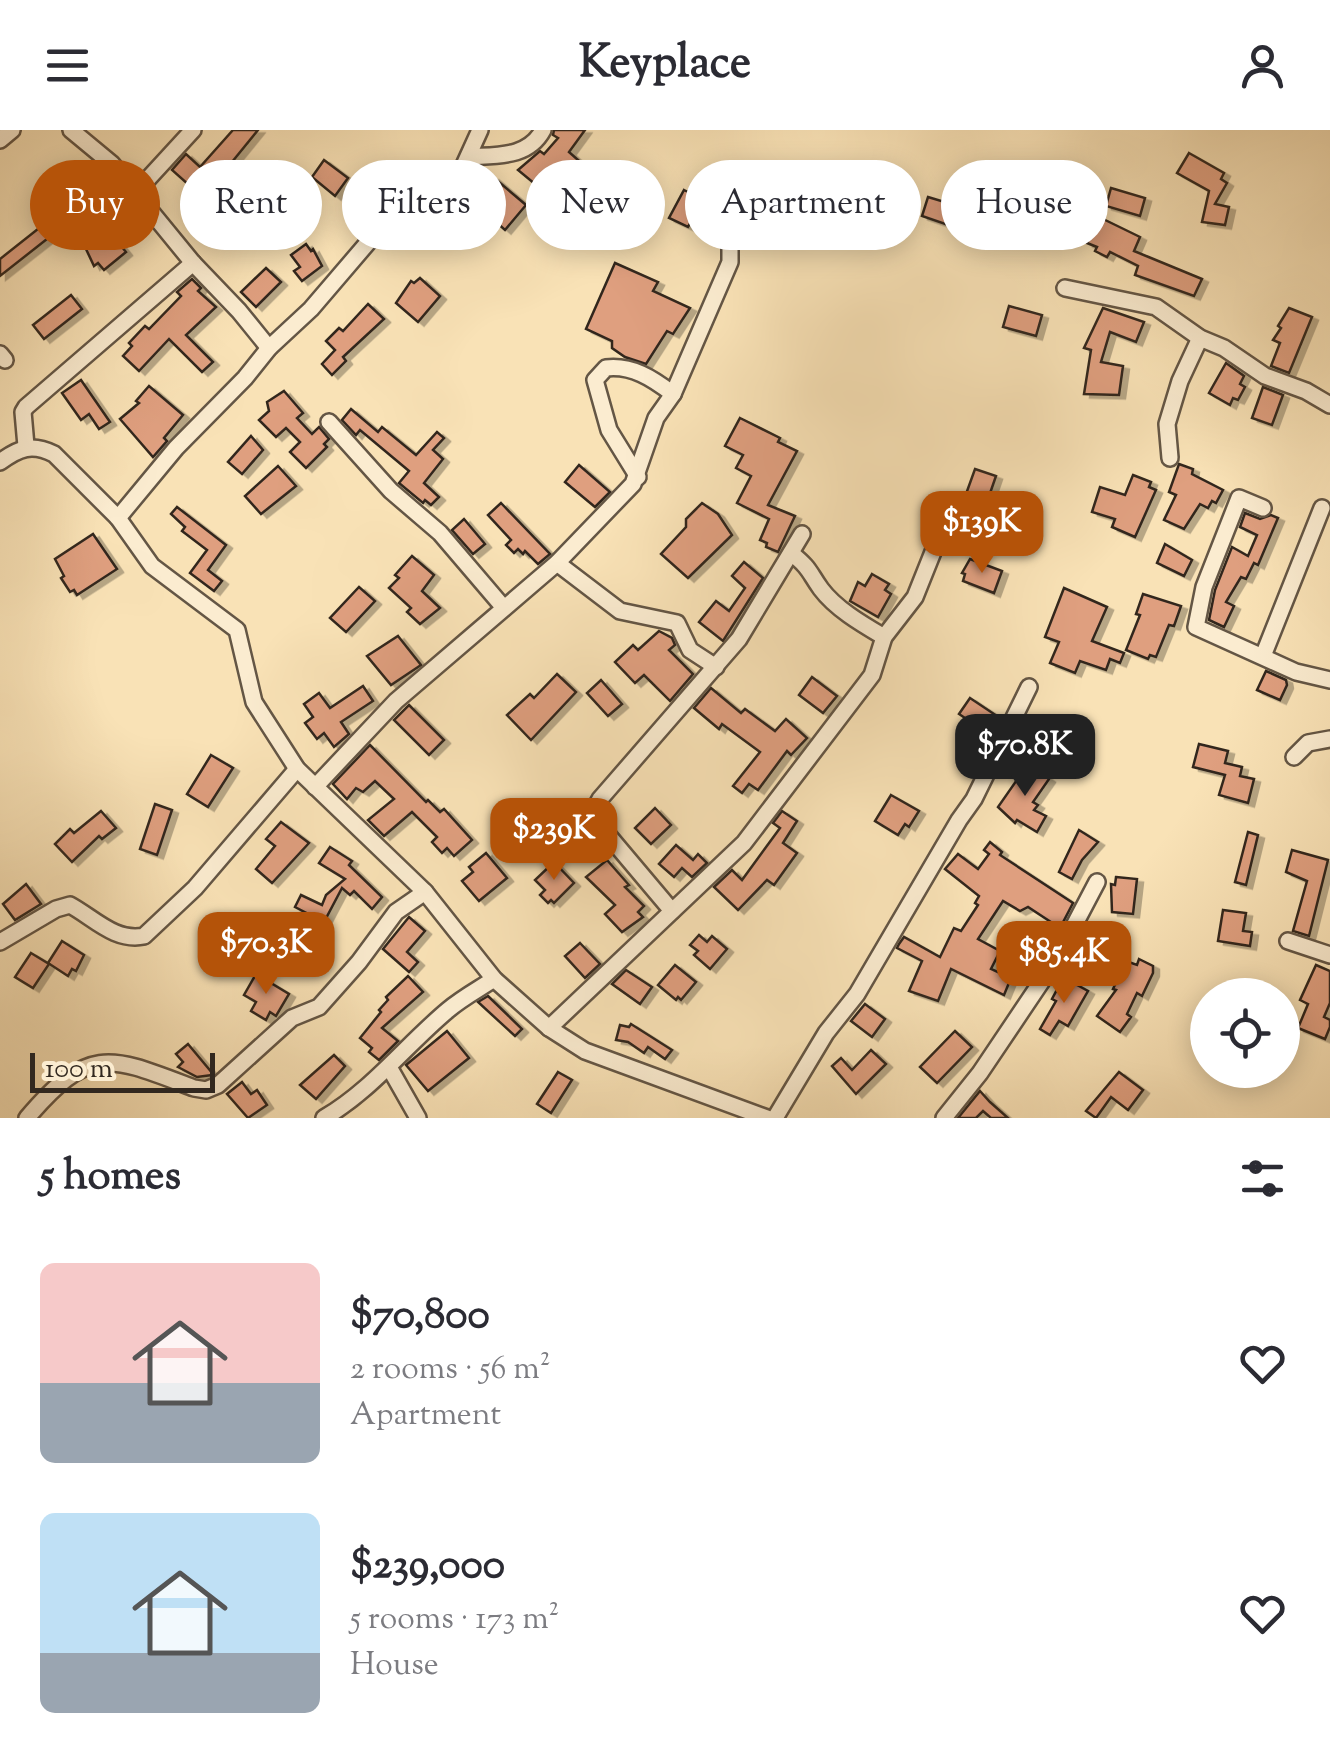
<!DOCTYPE html>
<meta charset="utf-8">
<style>
:root{--surface:#fff;--page:#f7f7f7;--text:#2b2b33;--muted:#7c7c81;--accent:#b45309}
body{margin:0;font-family:"Sorts Mill Goudy",serif;background:var(--page);color:var(--text);height:100vh;display:flex;flex-direction:column;font-size:38px;white-space:nowrap}
*{box-sizing:border-box;margin:0}
p{font-size:32px;color:var(--muted)}
.icon{flex:none;width:55px;height:55px;fill:none;stroke:currentColor;stroke-width:2;stroke-linecap:round;stroke-linejoin:round}
.map{position:relative;height:988px;overflow:hidden}
.details{display:flex;flex-direction:column;background:var(--surface);flex:1}
.details>*{flex:none}
.banner{position:absolute;left:30px;top:30px;width:1270px;height:90px;display:flex;gap:20px}
.buttons{position:absolute;left:1190px;top:848px;display:grid;gap:20px}
.buttons a{display:grid;place-items:center;width:110px;height:110px;border-radius:50%;background:var(--surface);box-shadow:0 5px 25px #0003;font-size:50px}
.scale{position:absolute;left:30px;bottom:25px;width:185px;box-sizing:border-box;padding-left:10px;border:5px solid #32281f;border-top:0;font-size:28px;line-height:35px;white-space:nowrap;color:#32281f;-webkit-text-stroke:8px #fbecd0;paint-order:stroke}
.price{position:absolute;translate:-50% -85px;padding:0 22px;border-radius:20px;background:var(--accent);color:#fff;font-size:32px;line-height:65px;filter:drop-shadow(0 2px 5px #0008)}
.price::after{content:'';position:absolute;left:50%;top:60px;width:30px;height:22px;margin-left:-15px;background:inherit;clip-path:polygon(0 0,100% 0,50% 100%)}
.price.on{background:#222;color:#fff}
ul{padding:0;list-style:none}
li{display:flex;align-items:center;gap:30px;height:250px;padding:0 40px}
li span{display:grid;place-items:center;flex:none;width:280px;height:200px;border-radius:15px;color:#555}
li>.icon{margin-inline-start:auto}
span .icon{width:120px;height:120px;fill:#fffc;stroke-width:1}
li b{font-size:42px}
h2{display:flex;justify-content:space-between;align-items:center;height:120px;padding:0 40px;font-size:42px}
.tag{padding:0 35px;border-radius:45px;background:var(--surface);box-shadow:0 5px 25px #0003;font-size:35px;line-height:90px}
.tag.on{background:var(--accent);color:#fff}
header{display:flex;justify-content:space-between;align-items:center;height:130px;padding:0 40px;background:var(--surface);font-size:45px;font-weight:800}
.map>svg:first-child{display:block}
</style>
<header><svg class="icon" aria-label="menu" viewBox="0 0 24 24"><path d="M4 6h16M4 12h16M4 18h16"/></svg>Keyplace<svg class="icon" aria-label="person" viewBox="0 0 24 24"><circle cx="12" cy="8" r="4"/><path d="M4 21q1-7 8-7t8 7"/></svg></header>
<div class="map">
<svg width="1330" height="988" viewBox="0 0 1330 988">
<defs>
<filter id="shadow"><feDropShadow dx="6" dy="3.5" stdDeviation="0" flood-color="#0004"/></filter>
</defs>
<rect width="100%" height="100%" fill="#f9e2b6"/>
<filter id="stains"><feTurbulence type="fractalNoise" baseFrequency=".002" numOctaves="4"/><feColorMatrix values="0 0 0 0 .2 0 0 0 0 .09 0 0 0 0 .02 0 0 0 .5 -.17"/></filter>
<radialGradient id="worn" r=".72"><stop offset=".6" stop-color="#630" stop-opacity="0"/><stop offset="1" stop-color="#630" stop-opacity=".3"/></radialGradient>
<g fill="#df9f7f" stroke="#32281f" stroke-width="2.5" filter="url(#shadow)">
<path d="M233 0H258L219 48 216 45 199 64 172 40 186 24 200 37Z"/>
<path d="M554 0H585L569 22 603 52 589 68 557 40 541 59 518 40 540 21 544 24 558 8 553 5Z"/>
<path d="M1189 23 1224 43 1221 49 1227 53 1215 74 1229 77 1225 95 1202 92 1209 61 1177 43Z"/>
<path d="M324 30 348 48 335 66 312 47Z"/>
<path d="M493 47 526 75 505 100 476 74 481 68 478 65Z"/>
<path d="M1111 58 1145 68 1140 86 1106 76Z"/>
<path d="M684 60 702 69 698 77 703 80 695 94 691 92 688 97 669 88Z"/>
<path d="M928 67 958 76 951 96 922 86Z"/>
<path d="M72 72 80 83 0 146V129Z"/>
<path d="M1099 87 1140 107 1134 121 1202 149 1194 166 1135 145 1138 136 1110 122 1107 127 1095 121 1097 117 1087 113Z"/>
<path d="M108 100 126 122 104 140 98 133 94 136 86 119Z"/>
<path d="M306 114 311 121 313 119 322 136 302 151 294 141 300 137 291 125Z"/>
<path d="M615 133 658 152 653 161 690 178 673 204 667 201 646 234 625 227 612 218V211L586 199Z"/>
<path d="M266 138 281 152 256 177 241 162Z"/>
<path d="M420 148 440 166 418 192 396 173 411 151 414 153Z"/>
<path d="M192 149 201 158 198 161 216 177 186 205 213 232 202 242 169 209 139 241 123 226 132 216 129 213 145 196 149 199 181 166 177 162Z"/>
<path d="M71 165 82 179 44 209 33 195Z"/>
<path d="M368 174 384 189 343 227 346 231 332 245 322 234 335 220 326 211 339 198 343 201Z"/>
<path d="M1009 176 1042 185 1036 206 1003 197Z"/>
<path d="M1103 178 1144 192 1136 212 1110 202 1101 232 1123 236 1119 265 1084 264 1091 220 1084 218Z"/>
<path d="M1289 178 1312 187 1289 243 1271 236 1280 213 1273 210 1281 198 1278 196Z"/>
<path d="M1226 233 1244 246 1240 254 1245 257 1238 270 1233 268 1230 275 1209 263Z"/>
<path d="M81 250 110 292 99 299 89 284 81 290 62 263Z"/>
<path d="M149 256 183 285 164 308 167 311 153 327 120 289 139 273 136 271Z"/>
<path d="M1263 257 1283 265 1272 295 1252 288Z"/>
<path d="M284 261 303 283 297 288 312 304 319 297 329 309 324 314 327 317 306 338 290 322 300 312 286 298 276 307 259 290 269 281 267 272Z"/>
<path d="M351 279 378 302 382 297 416 325 437 302 444 308 433 320 443 329 424 353 439 367 431 375 425 370 423 373 399 353 409 341 360 300 356 305 342 290Z"/>
<path d="M740 288 780 308 778 312 797 321 768 375 795 386 778 422 766 417 767 413 760 410 769 389 737 373 751 346 736 338 743 325 725 316Z"/>
<path d="M251 306 263 320 242 344 228 332Z"/>
<path d="M1179 334 1193 339 1192 344 1223 360 1216 373 1212 371 1208 378 1200 374 1184 399 1164 390 1176 365 1169 362Z"/>
<path d="M579 335 610 362 595 377 565 352Z"/>
<path d="M278 336 296 356 261 384 245 366Z"/>
<path d="M975 339 996 346 987 372 966 364Z"/>
<path d="M1133 345 1151 352 1149 357 1156 360 1135 407 1112 397 1115 389 1092 382 1100 357 1125 365Z"/>
<path d="M501 373 550 424 538 434 525 421 523 424 518 419 514 423 506 415 511 410 488 385Z"/>
<path d="M702 373 718 384 732 405 688 448 661 424 686 397V389Z"/>
<path d="M177 377 226 415 208 440 222 451 214 461 190 443 207 420 182 401 185 397 171 384Z"/>
<path d="M1245 383 1260 389 1271 385 1278 388 1258 435 1254 433 1246 449 1241 447 1226 472 1234 476 1224 497 1209 490 1215 460 1232 417 1248 426 1257 405 1240 397Z"/>
<path d="M464 389 485 414 473 424 452 400Z"/>
<path d="M93 404 117 439 77 465 74 460 70 462 61 448 64 446 55 429Z"/>
<path d="M1165 414 1192 430 1184 446 1157 433Z"/>
<path d="M412 426 434 445 422 461 440 478 420 494 407 482 411 478 389 458 399 448 395 445Z"/>
<path d="M970 429 1002 441 994 463 963 451 965 444 962 443Z"/>
<path d="M744 432 763 448 723 511 699 492 716 471 729 481 745 458 732 446Z"/>
<path d="M872 444 889 454 885 460 891 464 878 487 850 471 858 452 865 456Z"/>
<path d="M359 457 375 471 346 502 330 488Z"/>
<path d="M1064 458 1107 477 1092 511 1124 523 1120 533 1110 529 1106 540 1080 531 1075 543 1050 533 1059 512 1045 507Z"/>
<path d="M1143 464 1181 476 1174 496 1169 495 1156 527 1150 525 1148 529 1126 520 1140 485 1136 484Z"/>
<path d="M659 501 672 508 675 515 669 520 693 544 670 571 644 545 635 553 615 532 633 515 638 520Z"/>
<path d="M398 506 421 535 391 555 367 526Z"/>
<path d="M1266 541 1286 550 1287 555 1280 570 1257 560Z"/>
<path d="M557 544 576 562 531 610 507 585 530 564 534 568Z"/>
<path d="M812 547 837 566 823 583 799 565Z"/>
<path d="M601 550 622 574 608 586 587 563Z"/>
<path d="M363 556 373 571 341 592 349 604 334 617 324 603 317 609 305 593 313 587 304 574 319 563 330 578Z"/>
<path d="M711 558 741 583 745 579 775 601 786 589 807 608 791 625 787 621 758 660 749 654 742 663 733 656 760 622 722 594 719 599 694 578Z"/>
<path d="M970 568 997 586 986 602 959 584Z"/>
<path d="M409 575 444 610 429 625 394 590Z"/>
<path d="M1199 614 1228 621 1225 633 1242 637 1240 646 1254 649 1248 673 1219 665 1225 645 1193 637Z"/>
<path d="M370 615 426 672 428 670 440 682 444 679 472 710 454 726 447 718 442 723 432 712 437 707 412 682 384 706 368 690 394 669 375 651 363 662 356 658 347 669 333 654Z"/>
<path d="M211 625 233 638 208 677 187 664Z"/>
<path d="M1028 634 1049 649 1033 672 1038 675 1034 680 1046 686 1037 702 1017 690 1015 693 998 677Z"/>
<path d="M891 665 919 681 909 697 905 694 898 705 875 691Z"/>
<path d="M155 674 172 680 157 725 140 719Z"/>
<path d="M655 678 671 695 651 714 635 698Z"/>
<path d="M101 681 116 698 102 709 99 706 72 732 55 714 70 699 74 703Z"/>
<path d="M782 681 797 691 783 713 797 723 774 755 767 750 738 780 714 757 732 740 742 750 780 698 773 693Z"/>
<path d="M281 692 309 713 272 753 256 739 275 716 266 709Z"/>
<path d="M1079 700 1098 712 1082 730 1072 749 1059 742Z"/>
<path d="M1248 702 1258 705 1246 755 1235 752Z"/>
<path d="M990 712 1002 722 1000 725 1073 773 1060 798 1028 777 1020 781 1003 771 978 809 1000 821 991 839 1011 848 1004 865 951 839 938 871 909 861 922 831 897 818 899 814 904 807 940 827 954 798 961 801 978 775 975 773 979 766 945 739 958 724 978 739 989 724 984 720Z"/>
<path d="M676 715 693 730 698 724 707 733 692 747 682 738 674 747 659 734Z"/>
<path d="M330 717 352 731 349 735 382 767 372 779 354 761 350 765 342 758 324 792 295 777 301 765 322 775 326 765 345 749 319 733Z"/>
<path d="M1292 720 1328 730 1309 806 1293 801 1307 751 1286 742Z"/>
<path d="M486 723 507 748 479 771 462 751 473 742 469 737Z"/>
<path d="M607 730 629 755 625 757 644 776 638 782 643 787 622 802 605 784 615 775 586 747Z"/>
<path d="M554 732 574 753 554 773 551 770 548 773 540 765 545 760 535 750Z"/>
<path d="M1116 747 1137 749 1133 784 1112 782 1111 754 1115 755Z"/>
<path d="M26 754 41 774 15 790 3 774Z"/>
<path d="M1223 780 1246 783 1243 801 1252 802 1250 816 1218 811Z"/>
<path d="M409 787 425 801 407 822 418 832 409 842 383 819Z"/>
<path d="M699 805 707 812 712 806 727 819 710 839 694 825 698 821 690 815Z"/>
<path d="M62 811 84 825 76 841 72 839 68 846 48 833Z"/>
<path d="M580 813 600 834 585 848 565 826Z"/>
<path d="M31 823 49 834 33 858 15 847Z"/>
<path d="M1139 829 1153 836V843L1142 866 1137 863 1127 884 1131 887 1120 902 1097 886 1116 860 1113 859 1126 831 1137 835Z"/>
<path d="M675 835 696 852 681 870 678 867 676 870 658 855Z"/>
<path d="M1316 835 1330 841V873L1324 887 1330 890V897L1325 909 1298 898 1308 874 1300 870Z"/>
<path d="M626 840 652 857 640 874 612 854Z"/>
<path d="M256 844 289 864 276 886 270 882 266 890 251 881 256 872 244 865Z"/>
<path d="M408 846 423 862 382 898 398 911 379 930 369 922 372 918 360 908 381 882 379 880 388 870 386 867Z"/>
<path d="M1068 850 1088 861 1068 896 1059 891 1050 905 1040 899 1056 871 1052 869 1060 854 1064 856Z"/>
<path d="M488 866 522 899 515 906 478 872Z"/>
<path d="M865 874 885 889 872 907 851 891Z"/>
<path d="M631 894 672 920 665 929 648 917 644 923 628 912 616 910 620 895 629 897Z"/>
<path d="M447 901 469 928 428 961 406 935Z"/>
<path d="M955 901 972 917 937 953 920 937Z"/>
<path d="M188 914 213 944 212 945 197 947 178 937 183 932 176 924Z"/>
<path d="M871 920 886 934 856 964 832 936 841 928 852 940Z"/>
<path d="M334 925 345 936 316 969 300 955Z"/>
<path d="M558 942 572 950 551 983 537 974Z"/>
<path d="M1119 942 1143 960 1128 980 1111 967 1096 988 1086 981Z"/>
<path d="M242 952 251 964 257 960 267 975 248 988 227 964Z"/>
<path d="M980 961 990 972 1008 988H991L983 981 976 988H958Z"/>
</g>
<g fill="none" stroke-linecap="round" stroke-linejoin="round">
<defs>
<g id="minor">
<path d="M71 0 112 34 193 133 239 181 269 218"/>
<path d="M0 10 12 0"/>
<path d="M469 27C497 25 528 28 543 0"/>
<path d="M136 62 193 0"/>
<path d="M1065 158 1156 177 1200 208 1224 218 1265 246 1306 261 1330 275"/>
<path d="M0 224 5 230"/>
<path d="M329 292 391 361 440 403 504 478"/>
<path d="M26 316 23 282 26 277 193 133"/>
<path d="M1170 328 1167 294 1180 251 1200 208"/>
<path d="M0 332C19 318 32 313 54 324L118 388 152 436 237 500 254 572 297 639 425 762 494 849 549 898 585 921 767 988"/>
<path d="M638 347 609 300 595 250 606 238C632 235 652 248 673 264"/>
<path d="M1263 378 1239 368 1204 457 1196 497 1296 542 1330 550"/>
<path d="M118 388 176 318 245 248 269 218 311 179 400 75 415 62 460 44 480 0"/>
<path d="M791 423C811 439 808 441 821 459 836 479 862 494 884 507"/>
<path d="M557 433 620 481 677 493 690 520 716 537"/>
<path d="M1263 526 1322 378"/>
<path d="M1294 627 1308 613 1330 609"/>
<path d="M315 657 396 571 557 433 633 354 656 288 673 264 730 132V115L716 94"/>
<path d="M672 781 597 692 595 678 600 669 739 509 802 404"/>
<path d="M1288 811 1330 825"/>
<path d="M0 812 56 779 70 775C94 788 115 812 144 806L195 758 297 639"/>
<path d="M549 898 744 713 872 545 884 507 915 467 951 377"/>
<path d="M389 937 418 988"/>
<path d="M27 988C90 914 110 926 194 958L206 960 218 955 292 888 319 877 359 832 396 782 425 762"/>
<path d="M324 988C372 960 406 915 448 880 462 868 479 859 494 849"/>
<path d="M775 988 826 903 857 864 959 690 974 669 1029 557"/>
<path d="M944 988 980 943 1056 830 1097 752"/>
</g>
</defs>
<use href="#minor" stroke="#645645" stroke-width="20"/>
<use href="#minor" stroke="#fbecd0" stroke-width="15"/>
</g>
<rect width="100%" height="100%" filter="url(#stains)"/>
<rect width="100%" height="100%" fill="url(#worn)"/>
</svg>
<div class="buttons">
<a><svg class="icon" aria-label="locate" viewBox="0 0 24 24"><circle cx="12" cy="12" r="6"/><path d="M12 2v4M12 18v4M2 12h4M18 12h4"/></svg></a>
</div>
<div class="scale">100 m</div>
<b class="price" style="left:982px;top:446px">$139K</b>
<b class="price on" style="left:1025px;top:669px">$70.8K</b>
<b class="price" style="left:554px;top:753px">$239K</b>
<b class="price" style="left:266px;top:867px">$70.3K</b>
<b class="price" style="left:1064px;top:876px">$85.4K</b>
<div class="banner">
<a class="tag on">Buy</a>
<a class="tag">Rent</a>
<a class="tag">Filters</a>
<a class="tag">New</a>
<a class="tag">Apartment</a>
<a class="tag">House</a>
</div>
</div>
<section class="details">
<h2>5 homes<svg class="icon" aria-label="filters" viewBox="0 0 24 24"><path d="M4 7h16M4 17h16"/><circle cx="9" cy="7" r="2"/><circle cx="15" cy="17" r="2"/></svg></h2>
<ul>
<li><span style="background:linear-gradient(#f6c9c9 60%,#9aa5b1 0)"><svg class="icon" aria-label="home" viewBox="0 0 24 24"><path d="M3 11l9-7 9 7M6 9v11h12V9"/></svg></span><div><b>$70,800</b><p>2 rooms · 56 m²</p><p>Apartment</p></div><svg class="icon" aria-label="heart" viewBox="0 0 24 24"><path d="M12 20l-8-8c-3-5 5-10 8-4 3-6 11-1 8 4z"/></svg></li>
<li><span style="background:linear-gradient(#bfe0f5 70%,#9aa5b1 0)"><svg class="icon" aria-label="home" viewBox="0 0 24 24"><path d="M3 11l9-7 9 7M6 9v11h12V9"/></svg></span><div><b>$239,000</b><p>5 rooms · 173 m²</p><p>House</p></div><svg class="icon" aria-label="heart" viewBox="0 0 24 24"><path d="M12 20l-8-8c-3-5 5-10 8-4 3-6 11-1 8 4z"/></svg></li>
</ul>
</section>
